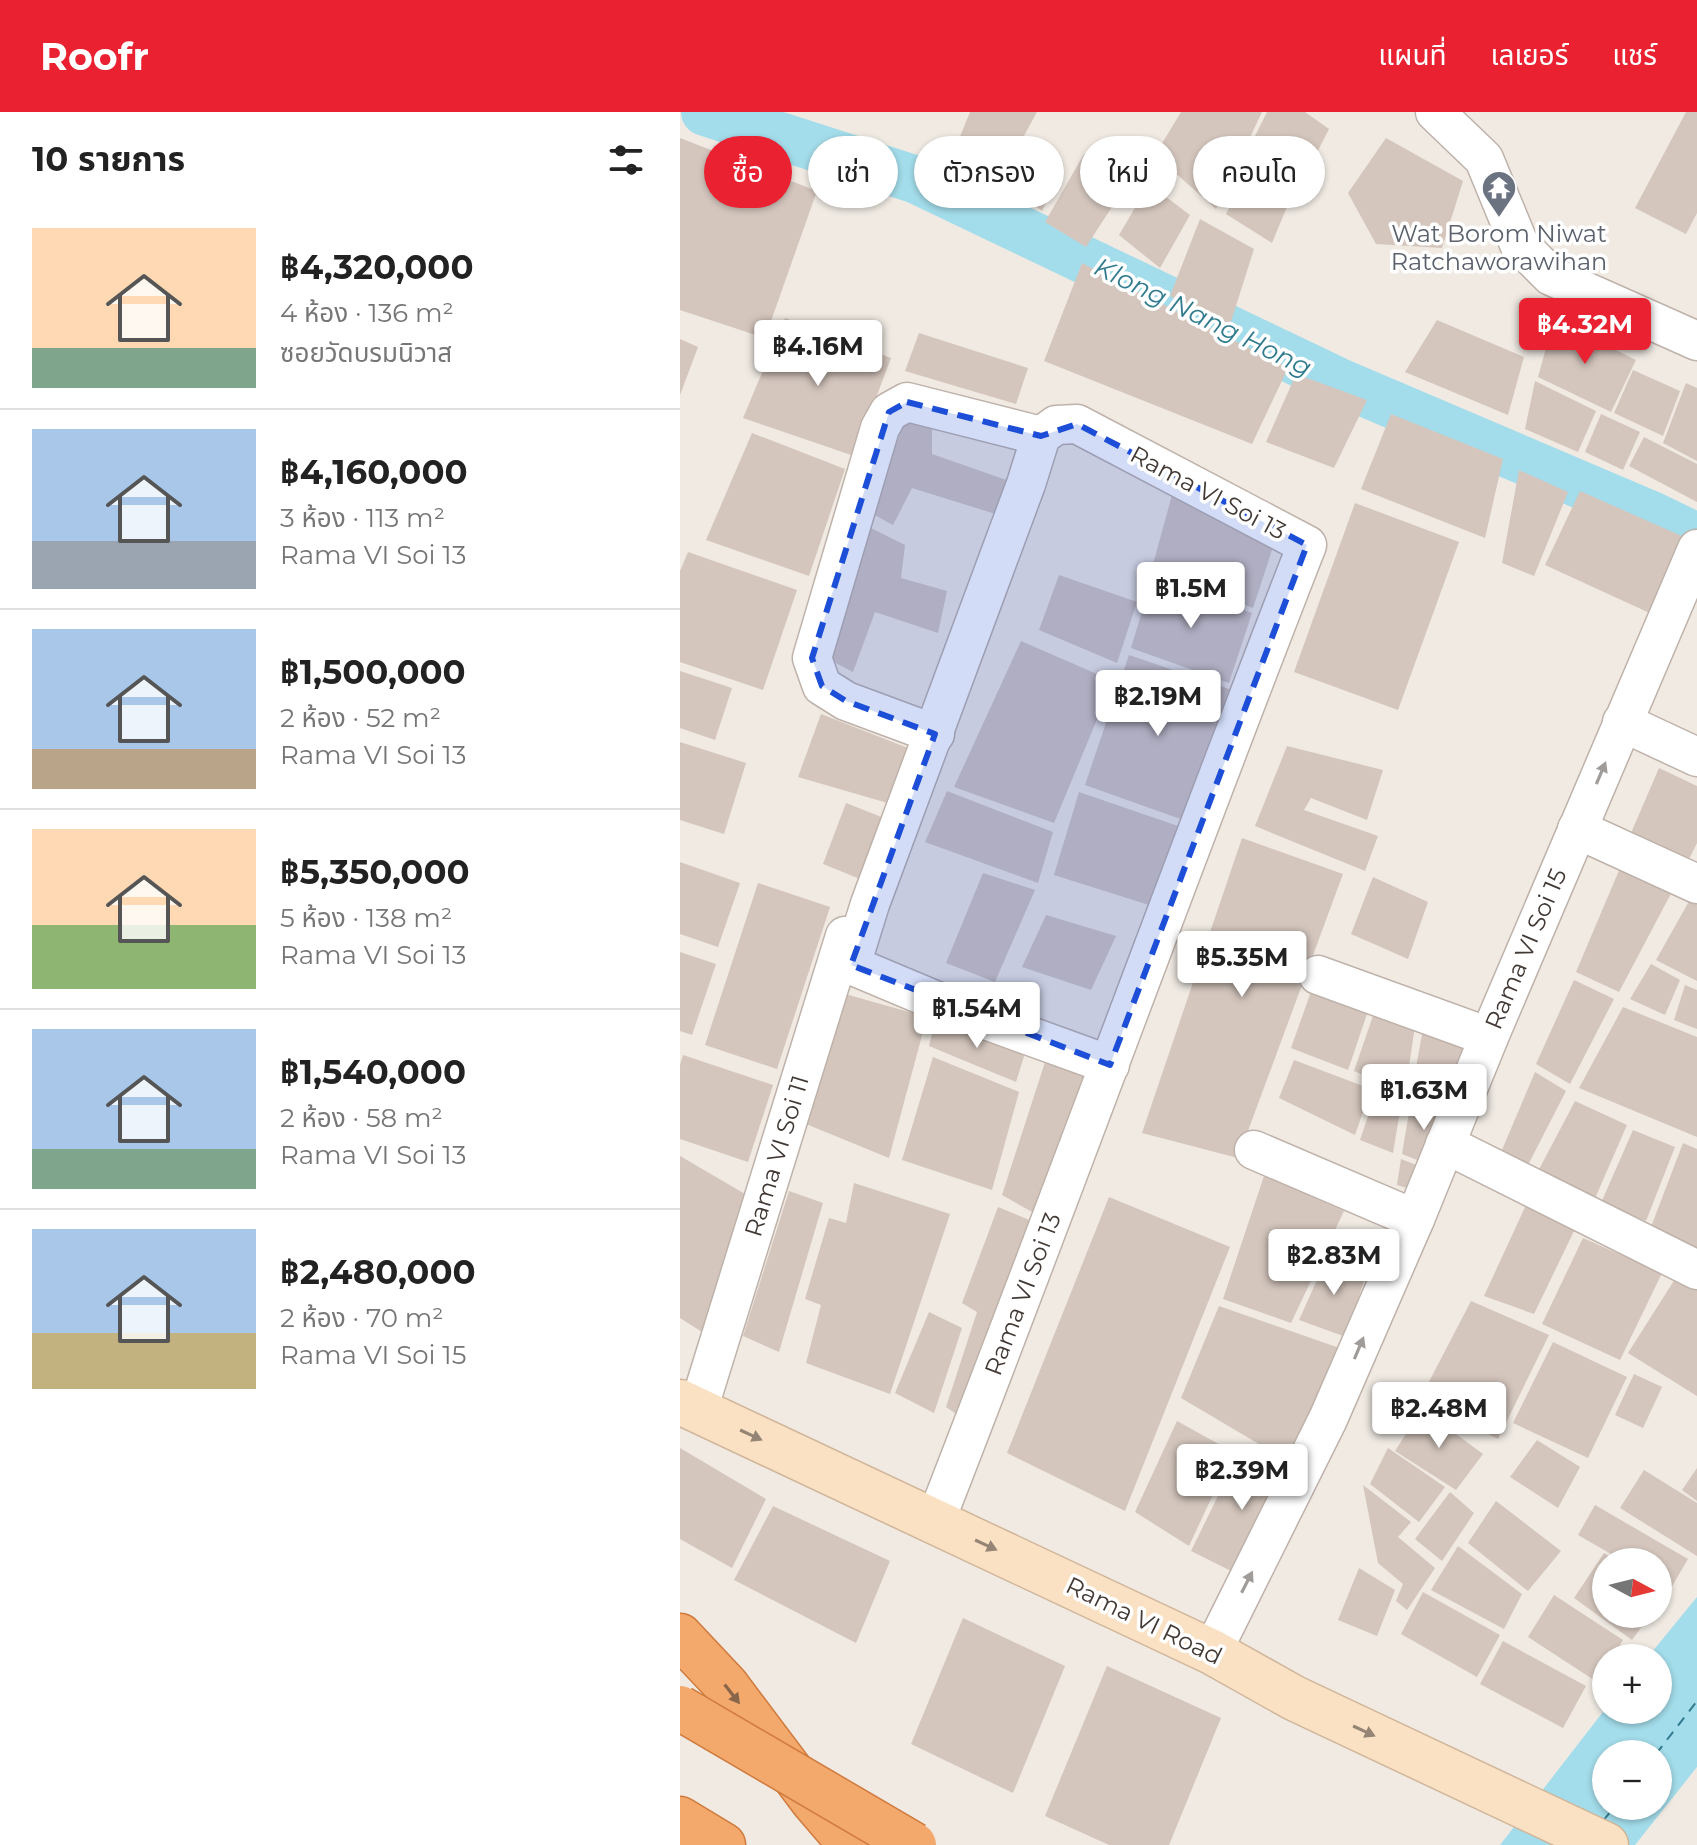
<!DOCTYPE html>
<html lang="th">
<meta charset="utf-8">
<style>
:root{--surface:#fff;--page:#f6f6f6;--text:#222;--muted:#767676;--line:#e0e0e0;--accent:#e92130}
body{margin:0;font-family:Montserrat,"Noto Sans Thai",sans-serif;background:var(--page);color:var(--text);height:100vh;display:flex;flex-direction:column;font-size:30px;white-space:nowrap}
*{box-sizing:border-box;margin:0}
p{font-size:26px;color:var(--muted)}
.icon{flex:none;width:44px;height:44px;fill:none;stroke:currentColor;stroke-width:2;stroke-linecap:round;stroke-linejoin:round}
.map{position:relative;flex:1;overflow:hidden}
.drawer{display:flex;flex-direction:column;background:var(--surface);width:680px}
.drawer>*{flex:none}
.banner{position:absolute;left:24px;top:24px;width:760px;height:72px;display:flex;gap:16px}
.needle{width:52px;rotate:97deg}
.buttons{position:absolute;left:912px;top:1436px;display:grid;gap:16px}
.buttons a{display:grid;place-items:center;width:80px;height:80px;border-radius:50%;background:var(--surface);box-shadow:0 2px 6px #0004;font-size:40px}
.price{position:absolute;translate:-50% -68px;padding:0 18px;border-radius:8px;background:#fff;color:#222;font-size:26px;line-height:52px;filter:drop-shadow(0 2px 4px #0008)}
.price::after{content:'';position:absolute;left:50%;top:48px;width:24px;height:18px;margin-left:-12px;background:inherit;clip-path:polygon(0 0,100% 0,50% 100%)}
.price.active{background:var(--accent);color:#fff}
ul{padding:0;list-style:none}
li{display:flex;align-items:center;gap:24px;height:200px;padding:0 32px}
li+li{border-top:2px solid var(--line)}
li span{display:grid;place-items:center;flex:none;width:224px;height:160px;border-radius:0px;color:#555}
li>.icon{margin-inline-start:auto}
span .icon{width:96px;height:96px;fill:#fffc;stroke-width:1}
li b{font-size:34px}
h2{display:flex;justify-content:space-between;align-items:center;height:96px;padding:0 32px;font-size:34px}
.pill{padding:0 28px;border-radius:36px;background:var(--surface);box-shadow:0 2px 6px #0004;font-size:28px;line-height:72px}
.pill.active{background:var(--accent);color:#fff}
header{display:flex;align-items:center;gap:48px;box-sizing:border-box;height:112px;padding:0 40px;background:var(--accent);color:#fff}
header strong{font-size:38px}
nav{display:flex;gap:44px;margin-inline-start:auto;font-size:28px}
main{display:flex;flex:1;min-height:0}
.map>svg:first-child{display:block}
</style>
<header>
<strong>Roofr</strong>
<nav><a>แผนที่</a><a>เลเยอร์</a><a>แชร์</a></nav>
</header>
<main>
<section class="drawer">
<h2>10 รายการ<svg class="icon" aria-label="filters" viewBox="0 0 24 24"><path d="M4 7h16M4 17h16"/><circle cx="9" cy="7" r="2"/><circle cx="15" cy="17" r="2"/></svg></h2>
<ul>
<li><span style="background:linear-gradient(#ffd9b3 75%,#7fa58c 0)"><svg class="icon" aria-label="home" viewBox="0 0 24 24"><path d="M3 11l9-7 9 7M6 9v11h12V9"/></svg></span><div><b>฿4,320,000</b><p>4 ห้อง · 136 m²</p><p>ซอยวัดบรมนิวาส</p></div></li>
<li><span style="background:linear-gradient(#a9c7e8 70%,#9aa5b1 0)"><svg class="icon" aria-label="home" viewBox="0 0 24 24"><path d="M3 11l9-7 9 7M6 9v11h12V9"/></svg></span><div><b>฿4,160,000</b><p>3 ห้อง · 113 m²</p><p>Rama VI Soi 13</p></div></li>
<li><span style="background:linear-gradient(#a9c7e8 75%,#b9a48a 0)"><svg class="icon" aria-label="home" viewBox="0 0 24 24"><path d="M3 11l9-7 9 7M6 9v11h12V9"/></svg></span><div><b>฿1,500,000</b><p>2 ห้อง · 52 m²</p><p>Rama VI Soi 13</p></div></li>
<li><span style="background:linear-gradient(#ffd9b3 60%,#8fb573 0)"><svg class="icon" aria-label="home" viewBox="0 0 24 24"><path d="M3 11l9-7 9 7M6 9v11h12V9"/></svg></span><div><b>฿5,350,000</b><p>5 ห้อง · 138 m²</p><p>Rama VI Soi 13</p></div></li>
<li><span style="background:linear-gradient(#a9c7e8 75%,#7fa58c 0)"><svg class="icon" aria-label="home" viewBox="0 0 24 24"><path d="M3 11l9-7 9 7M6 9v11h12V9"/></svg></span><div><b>฿1,540,000</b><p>2 ห้อง · 58 m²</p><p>Rama VI Soi 13</p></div></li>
<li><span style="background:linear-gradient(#a9c7e8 65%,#c2b280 0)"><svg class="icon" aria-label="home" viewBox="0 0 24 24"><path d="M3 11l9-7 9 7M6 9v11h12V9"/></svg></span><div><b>฿2,480,000</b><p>2 ห้อง · 70 m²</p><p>Rama VI Soi 15</p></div></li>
</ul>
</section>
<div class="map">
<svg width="1017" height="1733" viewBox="0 0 1017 1733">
<rect width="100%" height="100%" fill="#f0eae3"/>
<path fill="#a3dcea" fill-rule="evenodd" d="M1017 1485V1655L955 1733H820L926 1596V1598H978V1546H967ZM926 1642H978V1694H926Z"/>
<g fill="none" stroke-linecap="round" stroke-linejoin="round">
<path stroke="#a3dcea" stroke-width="48" d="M25 0 237 68 657 269 969 402 1017 425"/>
<g stroke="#307b8e" stroke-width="2" stroke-dasharray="10 8" stroke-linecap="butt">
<path d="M976 1642 1017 1589"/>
<path d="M923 1709 935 1694"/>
</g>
</g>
<g fill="#d4c6bd">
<path d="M290 0H357L322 64 274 39Z"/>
<path d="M501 0H582L536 97 475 43Z"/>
<path d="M587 0H625L649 17 623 68 568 38Z"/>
<path d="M1006 0H1017V101L1006 122 955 96Z"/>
<path d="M0 26 137 79 85 226 0 198Z"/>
<path d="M706 26 783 69 762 136 696 132 668 81Z"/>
<path d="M348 29 384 53 362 99 325 72Z"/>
<path d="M404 42 448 70 406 135 365 110Z"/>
<path d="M574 47 616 73 592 131 546 102Z"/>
<path d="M469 72 510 103 480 156 439 123Z"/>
<path d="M520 107 574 137 549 216 490 184Z"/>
<path d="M402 151 608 256 572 332 364 249Z"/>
<path d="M105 206 211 246 174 344 63 306Z"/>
<path d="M874 207 956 248 931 300 858 265Z"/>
<path d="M757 208 844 245 828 303 725 260Z"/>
<path d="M239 221 348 256 336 292 225 259Z"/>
<path d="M0 227 18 235 0 283Z"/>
<path d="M953 258 1000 279 983 324 934 301Z"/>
<path d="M616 262 687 288 654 356 586 330Z"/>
<path d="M855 269 916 299 898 340 845 317Z"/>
<path d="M1006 271 1017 276V349L983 331Z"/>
<path d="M711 302 823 347 805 426 681 377Z"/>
<path d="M921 302 960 320 943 358 905 340Z"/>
<path d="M226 305 252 311V342L335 371 325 405 232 376 213 413 191 401Z"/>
<path d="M72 321 165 357 129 464 26 428Z"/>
<path d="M964 325 1017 352V390L949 354Z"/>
<path d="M839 358 888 380 854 464 822 451Z"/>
<path d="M495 372 597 423 573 496 472 456Z"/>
<path d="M900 379 1004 425 974 503 865 453Z"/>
<path d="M675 391 779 430 718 598 614 560Z"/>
<path d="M189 415 225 433 221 466 267 479 258 521 195 500 173 560 144 545Z"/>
<path d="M8 440 117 478 83 578 0 550V459Z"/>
<path d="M379 463 457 490 437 551 359 518Z"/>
<path d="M472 466 572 501 549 571 451 536Z"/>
<path d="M341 529 433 569 374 711 274 675Z"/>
<path d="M449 543 552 578 506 709 405 673Z"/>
<path d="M0 559 52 576 35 628 0 616Z"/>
<path d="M141 602 228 636 211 692 118 665Z"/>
<path d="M0 630 66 651 44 722 0 708Z"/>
<path d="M607 634 703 658 687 708 631 686 624 698 698 724 685 759 575 714Z"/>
<path d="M979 656 1017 674V731L1007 751 948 728Z"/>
<path d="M267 679 373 720 358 771 245 730Z"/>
<path d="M399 680 498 714 472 794 374 763Z"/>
<path d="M166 691 204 706 185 769 143 752Z"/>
<path d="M562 726 663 762 558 1046 462 1021Z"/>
<path d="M943 749 995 774 939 880 896 860Z"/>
<path d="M0 750 60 771 38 835 0 822Z"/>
<path d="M303 761 355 778 315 870 266 851Z"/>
<path d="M693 765 748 790 728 847 671 822Z"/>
<path d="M78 771 150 795 97 957 25 933Z"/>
<path d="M1012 784 1017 787V869L976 848Z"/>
<path d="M366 803 436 824 411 878 342 855Z"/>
<path d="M0 840 36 852 12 923 0 919Z"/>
<path d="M971 852 1000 868 985 903 950 887Z"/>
<path d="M894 868 934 887 890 972 856 952Z"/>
<path d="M1005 873 1017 878V917L994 908Z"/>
<path d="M633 874 689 896 668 958 611 936Z"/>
<path d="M165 882 247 905 209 1046 126 1012Z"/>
<path d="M943 895 1017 925V1025L899 976Z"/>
<path d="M695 898 735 914 725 981 674 959Z"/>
<path d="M256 906 345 941 336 970 249 934Z"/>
<path d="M743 917 799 939 774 998 731 983Z"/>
<path d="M3 943 93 973 68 1050 0 1027V953Z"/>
<path d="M253 945 339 980 312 1078 222 1048Z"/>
<path d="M614 948 691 977 675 1023 599 986Z"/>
<path d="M365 950 406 965 354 1101 322 1083Z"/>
<path d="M855 960 886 979 846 1057 819 1045Z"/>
<path d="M698 975 722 987 713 1041 680 1028Z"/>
<path d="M731 988 771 1004 750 1053 722 1042Z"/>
<path d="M895 989 947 1013 913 1091 855 1065Z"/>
<path d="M953 1018 995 1035 966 1109 921 1091Z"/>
<path d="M1003 1031 1017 1037V1141L971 1115Z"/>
<path d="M0 1044 77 1089 33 1227 0 1206Z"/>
<path d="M721 1047 749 1058 740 1080 717 1073Z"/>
<path d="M584 1064 664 1099 611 1211 543 1187Z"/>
<path d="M174 1071 270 1102 210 1282 126 1251 141 1193 125 1187 149 1106 166 1111Z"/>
<path d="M109 1079 143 1091 99 1240 63 1224Z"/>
<path d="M429 1085 550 1135 445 1399 327 1341Z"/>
<path d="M846 1093 895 1117 854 1202 804 1184Z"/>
<path d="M318 1095 352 1109 282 1306 266 1295 297 1200 282 1191Z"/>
<path d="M903 1126 982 1161 940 1248 862 1212Z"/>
<path d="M647 1146 687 1159 666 1225 619 1208Z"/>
<path d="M995 1167 1017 1174V1284L948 1241Z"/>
<path d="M791 1189 869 1223 818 1327 740 1287Z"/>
<path d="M539 1194 668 1239 613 1352 501 1286Z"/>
<path d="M249 1200 282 1216 254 1301 215 1281Z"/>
<path d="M873 1230 947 1265 908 1346 833 1311Z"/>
<path d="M954 1262 982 1275 963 1316 935 1303Z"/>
<path d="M742 1297 803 1342 776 1378 715 1339Z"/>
<path d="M497 1309 553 1340 509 1434 455 1400Z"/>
<path d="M857 1328 900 1355 878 1396 830 1365Z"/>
<path d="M562 1335 612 1360 561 1464 511 1439Z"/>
<path d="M0 1336 86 1387 52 1456 0 1427Z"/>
<path d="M708 1336 765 1375 739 1410 690 1372Z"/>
<path d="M1017 1356V1389L1002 1378Z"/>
<path d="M964 1358 1017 1391V1444L940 1396Z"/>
<path d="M683 1373 731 1410 718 1425 755 1456 727 1498 716 1489 723 1472 698 1451Z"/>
<path d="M770 1380 794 1401 762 1449 735 1427Z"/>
<path d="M816 1389 881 1439 848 1479 788 1431Z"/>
<path d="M915 1393 1008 1447 991 1476 978 1469V1450H945L898 1423Z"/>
<path d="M93 1394 210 1449 176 1531 54 1468Z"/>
<path d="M778 1434 842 1482 824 1517 751 1478Z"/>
<path d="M924 1441 937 1450H926V1502H971L952 1528 894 1486Z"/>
<path d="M679 1456 715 1478 697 1524 658 1508Z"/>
<path d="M743 1480 820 1523 797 1565 721 1522Z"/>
<path d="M874 1483 943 1528 932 1546H926V1555L917 1570 848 1525Z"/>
<path d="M283 1506 385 1554 333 1681 231 1632Z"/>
<path d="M823 1529 906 1574 883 1616 800 1572Z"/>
<path d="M427 1554 541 1606 489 1733H429L365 1704Z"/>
</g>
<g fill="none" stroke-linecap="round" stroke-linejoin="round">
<defs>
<g id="minor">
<path d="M755 0 804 47 839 132 871 164 1017 229"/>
<path d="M942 610 1017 645"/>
<path d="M255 622 166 589 142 574 132 546 200 316 209 300 227 290 361 324"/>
<path d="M897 717 1017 772"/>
<path d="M638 863 809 925"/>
<path d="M765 1032 1017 1158"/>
<path d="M574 1038 735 1107"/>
<path d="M18 1298 165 824"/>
<path d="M255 1410C382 1085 500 757 627 433L397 312 376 313 361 324 346 372 190 792 171 853 278 898 430 953"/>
<path d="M532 1540 648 1307 735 1107 809 925 1017 437"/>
</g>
<path id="secondary" d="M0 1290 532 1540 614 1586 926 1733"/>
<g id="motorway">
<path d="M0 1524 46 1573 134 1690 171 1733"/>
<path d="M0 1707 43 1733"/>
</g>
</defs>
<use href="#minor" stroke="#beb2aa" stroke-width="41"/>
<use href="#secondary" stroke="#d0b599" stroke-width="47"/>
<use href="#motorway" stroke="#d07a3d" stroke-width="47"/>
<use href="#minor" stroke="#fff" stroke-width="38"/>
<use href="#secondary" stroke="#fae1c4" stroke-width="44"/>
<use href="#motorway" stroke="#f3a86c" stroke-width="44"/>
<defs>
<path id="motorway-bridge" d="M0 1596 234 1733"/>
</defs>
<use href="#motorway-bridge" stroke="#d07a3d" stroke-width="47" stroke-linecap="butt"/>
<use href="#motorway-bridge" stroke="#f3a86c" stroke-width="44"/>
</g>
<defs><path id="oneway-solid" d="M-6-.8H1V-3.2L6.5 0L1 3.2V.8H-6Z" transform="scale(2)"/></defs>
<g fill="#a09c9a">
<use href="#oneway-solid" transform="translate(921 661) rotate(-67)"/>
<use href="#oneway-solid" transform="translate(679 1236) rotate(-67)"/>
<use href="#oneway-solid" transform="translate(567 1470) rotate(-63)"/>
</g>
<g fill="#958575">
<use href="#oneway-solid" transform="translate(71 1323) rotate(25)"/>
<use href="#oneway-solid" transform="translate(306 1433) rotate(25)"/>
<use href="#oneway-solid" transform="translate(684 1619) rotate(25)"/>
</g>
<use fill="#89654a" href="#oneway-solid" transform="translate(52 1582) rotate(52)"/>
<path fill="#1d4ed8" fill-opacity="0.2" stroke="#1d4ed8" stroke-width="6" stroke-dasharray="16 10" stroke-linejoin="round" d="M227 290 361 324 397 312 627 433 430 953 171 853 255 622 166 589 142 574 132 546 209 300Z"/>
<defs>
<symbol id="temple-pin" viewBox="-11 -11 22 30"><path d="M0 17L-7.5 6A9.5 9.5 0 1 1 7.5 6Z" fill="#6b7280" stroke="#fff"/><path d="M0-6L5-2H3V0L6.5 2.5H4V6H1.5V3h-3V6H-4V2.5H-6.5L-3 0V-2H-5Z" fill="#fff"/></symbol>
</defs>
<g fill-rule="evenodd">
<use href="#temple-pin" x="799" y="56" width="40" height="54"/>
</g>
<g text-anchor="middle" stroke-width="7" stroke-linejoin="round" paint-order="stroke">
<g font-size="24" fill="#5b616d" stroke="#fff">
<text x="819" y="130">Wat Borom Niwat<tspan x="819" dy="28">Ratchaworawihan</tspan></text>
</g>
<g font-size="24" fill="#423934" stroke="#fff">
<text transform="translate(528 381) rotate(28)" y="8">Rama VI Soi 13</text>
<text transform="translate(846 837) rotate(-67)" y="8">Rama VI Soi 15</text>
<text transform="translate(97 1044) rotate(-73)" y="8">Rama VI Soi 11</text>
<text transform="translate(343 1182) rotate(-69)" y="8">Rama VI Soi 13</text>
<text transform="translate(464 1509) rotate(26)" y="8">Rama VI Road</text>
</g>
<g font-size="26" font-style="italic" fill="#307b8e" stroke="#fff">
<text transform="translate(523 205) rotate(26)" y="9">Klong Nang Hong</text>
</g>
</g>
</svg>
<div class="buttons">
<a><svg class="needle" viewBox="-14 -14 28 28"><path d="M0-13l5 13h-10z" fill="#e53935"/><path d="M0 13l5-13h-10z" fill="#767676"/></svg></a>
<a>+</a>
<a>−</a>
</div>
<b class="price active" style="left:905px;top:254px">฿4.32M</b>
<b class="price" style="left:138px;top:276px">฿4.16M</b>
<b class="price" style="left:511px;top:518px">฿1.5M</b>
<b class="price" style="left:478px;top:626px">฿2.19M</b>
<b class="price" style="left:562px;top:887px">฿5.35M</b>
<b class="price" style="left:297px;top:938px">฿1.54M</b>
<b class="price" style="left:744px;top:1020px">฿1.63M</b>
<b class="price" style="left:654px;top:1185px">฿2.83M</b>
<b class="price" style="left:759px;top:1338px">฿2.48M</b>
<b class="price" style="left:562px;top:1400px">฿2.39M</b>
<div class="banner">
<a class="pill active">ซื้อ</a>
<a class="pill">เช่า</a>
<a class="pill">ตัวกรอง</a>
<a class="pill">ใหม่</a>
<a class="pill">คอนโด</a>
</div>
</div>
</main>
